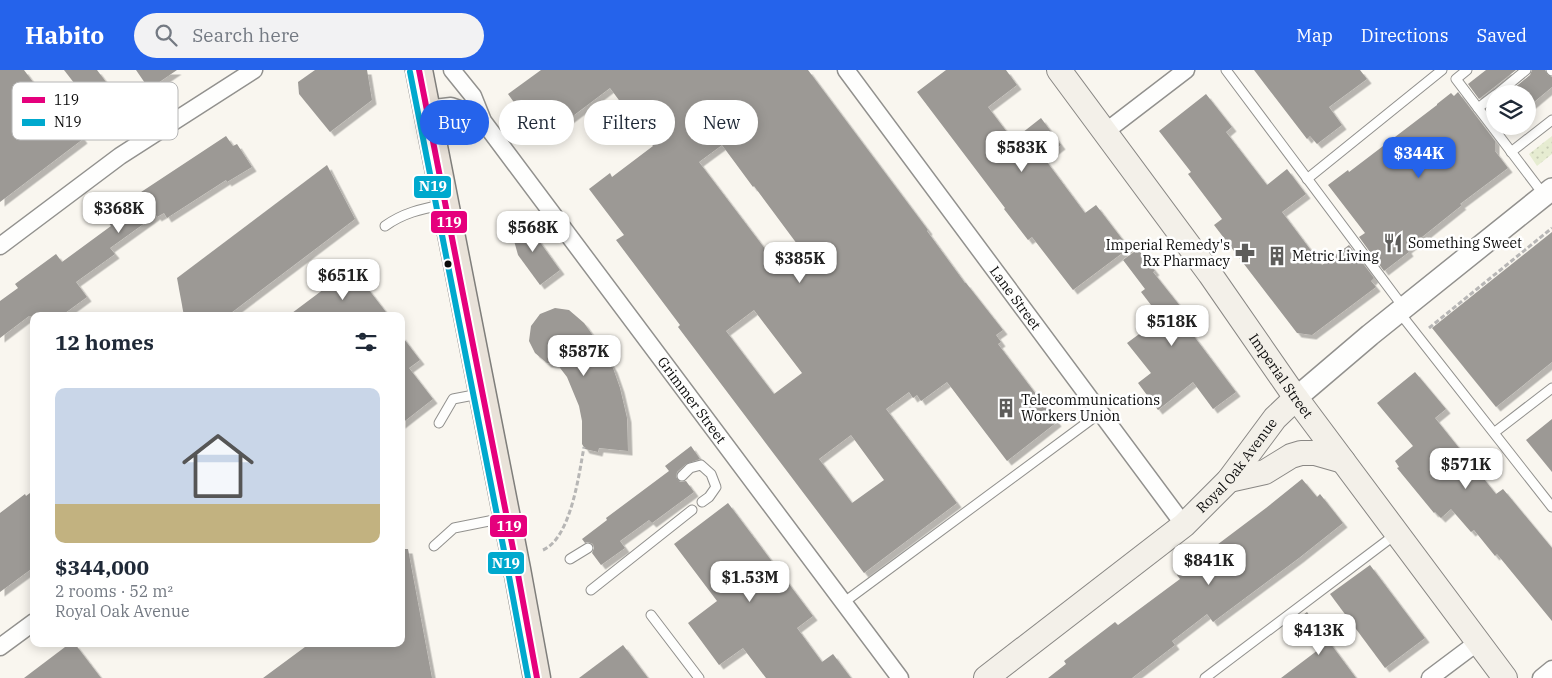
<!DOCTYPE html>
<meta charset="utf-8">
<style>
:root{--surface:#fff;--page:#f2f2f3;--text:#1f2937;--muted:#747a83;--accent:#2563eb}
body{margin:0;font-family:"IBM Plex Serif",serif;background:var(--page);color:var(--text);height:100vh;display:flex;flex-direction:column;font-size:19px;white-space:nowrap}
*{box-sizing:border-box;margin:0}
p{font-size:16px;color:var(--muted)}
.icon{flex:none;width:28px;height:28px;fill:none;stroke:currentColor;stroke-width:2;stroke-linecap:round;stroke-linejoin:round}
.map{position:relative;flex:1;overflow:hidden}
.side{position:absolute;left:30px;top:242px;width:375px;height:335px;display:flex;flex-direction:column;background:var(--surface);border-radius:10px;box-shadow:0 2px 12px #0003}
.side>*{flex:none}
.top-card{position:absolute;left:420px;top:30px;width:475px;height:45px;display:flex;gap:10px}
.buttons{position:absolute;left:1486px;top:15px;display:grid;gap:10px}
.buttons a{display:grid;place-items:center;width:50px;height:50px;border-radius:50%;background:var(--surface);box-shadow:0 2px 12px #0003;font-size:25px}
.price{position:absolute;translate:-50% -42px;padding:0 11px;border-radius:10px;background:#fff;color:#222;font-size:16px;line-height:32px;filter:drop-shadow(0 1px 2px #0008)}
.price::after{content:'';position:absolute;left:50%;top:30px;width:15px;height:11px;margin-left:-8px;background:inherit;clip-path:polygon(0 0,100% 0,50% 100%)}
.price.selected{background:var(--accent);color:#fff}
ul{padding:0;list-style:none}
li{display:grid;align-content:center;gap:10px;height:265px;padding:0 25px}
li span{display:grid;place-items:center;height:155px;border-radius:10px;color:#555}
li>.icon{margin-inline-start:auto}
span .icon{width:90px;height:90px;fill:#fffc;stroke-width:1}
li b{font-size:21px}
h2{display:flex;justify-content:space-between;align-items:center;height:60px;padding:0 25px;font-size:21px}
.tag{padding:0 18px;border-radius:22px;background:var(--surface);box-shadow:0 2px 12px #0003;font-size:18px;line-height:45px}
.tag.selected{background:var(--accent);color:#fff}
header{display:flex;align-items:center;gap:30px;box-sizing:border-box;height:70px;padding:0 25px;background:var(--accent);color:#fff}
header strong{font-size:24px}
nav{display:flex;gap:28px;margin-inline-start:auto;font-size:18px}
.search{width:350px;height:45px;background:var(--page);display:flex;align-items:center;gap:12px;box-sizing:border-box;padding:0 18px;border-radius:28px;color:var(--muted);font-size:19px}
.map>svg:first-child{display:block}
</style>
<header>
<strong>Habito</strong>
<div class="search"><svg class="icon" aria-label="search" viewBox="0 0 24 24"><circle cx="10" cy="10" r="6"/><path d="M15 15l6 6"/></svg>Search here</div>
<nav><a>Map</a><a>Directions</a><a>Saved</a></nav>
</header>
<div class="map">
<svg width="1552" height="608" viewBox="0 0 1552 608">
<defs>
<pattern id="grass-dots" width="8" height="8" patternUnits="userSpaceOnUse" patternTransform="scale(1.25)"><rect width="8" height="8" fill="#e6ecd1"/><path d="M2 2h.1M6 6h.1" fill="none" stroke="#c4c9b2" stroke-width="1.8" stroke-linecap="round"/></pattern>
<filter id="shadow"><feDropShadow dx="4.5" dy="4.5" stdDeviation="0" flood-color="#0004"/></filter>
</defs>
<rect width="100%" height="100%" fill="#f9f6ef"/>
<path fill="url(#grass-dots)" d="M1552 66V84L1537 96 1529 84Z"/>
<g fill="#9c9995" fill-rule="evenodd" filter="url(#shadow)">
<path d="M0 0H24L65 55 70 52 83 69 0 132Z"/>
<path d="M64 0H97L106 12 85 27Z"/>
<path d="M136 0H177L152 17 151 14 147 16Z"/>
<path d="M315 0H367L372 30 330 62 299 24 298 12Z"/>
<path d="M541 0H808L928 160 927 161 965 213H966L1003 260 996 265 1001 272 998 274 1057 352 1007 391 947 312 921 331 917 325 913 328 909 322 886 339 957 433 864 503 678 257 680 255 616 170 624 165 589 119 610 103 612 107 653 76 610 18 541 70 508 24ZM722 75 753 117 754 116 803 182 781 200 699 92ZM754 240 802 303 774 324 726 261ZM851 365 884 410 852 433 819 389Z"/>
<path d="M946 0H1006L1017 15 988 37 1013 70 1041 48 1061 75 1044 88 1085 143 1096 135 1129 178 1073 220 1032 167 1028 170 1004 139 1005 138 917 22Z"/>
<path d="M1254 0H1360L1367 9 1329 37 1342 55 1317 74 1310 66 1307 69Z"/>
<path d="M1486 0H1516L1479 29 1468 14Z"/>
<path d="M1532 0H1545L1548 5 1552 7V17L1528 37V24H1507L1530 5Z"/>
<path d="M1458 22 1495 71V81L1508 98 1460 134 1462 135 1407 179 1409 182 1384 201 1359 167 1365 163 1328 115 1348 100 1349 102 1437 35V34L1451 23 1454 26Z"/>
<path d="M1206 24 1232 57 1226 62 1267 115 1287 99 1306 124 1282 142 1322 195 1349 175 1374 208 1371 211 1376 217 1312 265 1297 263 1214 155 1222 149 1188 104 1191 102 1159 61Z"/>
<path d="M1495 33V50L1487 39Z"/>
<path d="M226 66 233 76 237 74 252 97 227 112 226 110 167 148 164 143 157 147 156 145 110 178 115 184 76 212 87 227 61 246H29L0 268V231L18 218 15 214 56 184 62 192 111 156 102 144 129 125 132 128Z"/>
<path d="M327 95 355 149 227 246H184L177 208Z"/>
<path d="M524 150 560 200 540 215 518 185 511 160Z"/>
<path d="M1552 162V292L1496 337 1432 258Z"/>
<path d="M1138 179 1155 201 1153 202 1196 256 1190 261 1236 322 1213 339 1193 312 1158 340 1138 313 1151 303 1127 273 1161 248 1141 222 1145 219 1123 190Z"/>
<path d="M355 202 389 246H288L328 216 330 220Z"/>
<path d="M555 238 569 240 584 253 601 277 613 298 620 318 627 348 628 381 599 378 598 382 585 379 582 374V351L579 336 567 307 557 294 547 293 535 283 529 271 531 256 540 244Z"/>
<path d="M401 265 420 290 409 298 433 329 401 354Z"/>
<path d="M1415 302 1446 339 1435 348 1496 424 1503 419 1552 478V551L1497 484 1495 486 1474 460 1471 462 1451 439 1441 448 1435 442 1434 443 1397 398 1399 397 1395 391 1413 376 1377 333Z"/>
<path d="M1552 349V402L1526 370Z"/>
<path d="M691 376 700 389 686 394 677 402 676 407 680 412 686 411 694 422 652 453 649 450 620 471 625 478 601 495 592 483 594 478 593 474 588 472 585 473 582 469 607 450 606 448 669 401 665 396Z"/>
<path d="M1302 409 1317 427 1320 424 1343 453 1299 488 1213 552 1207 544 1172 571 1175 575 1132 608H1048L1066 594 1064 591 1115 552 1118 555 1180 509 1177 505 1266 438Z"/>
<path d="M34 420V497L0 522V443L25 424 26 426Z"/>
<path d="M728 433 813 546 797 558 822 592 833 584 851 608H766L743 578 719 595 688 553 717 531 674 474Z"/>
<path d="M401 479H408L432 608H263L309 574H401Z"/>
<path d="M1370 495 1425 568 1385 598 1330 524Z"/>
<path d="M1307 542 1356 608H1281L1318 580 1296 550Z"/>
<path d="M69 574H75L101 608H24Z"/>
<path d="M623 575 648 608H579Z"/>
</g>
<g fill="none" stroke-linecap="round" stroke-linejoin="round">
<defs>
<g id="service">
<path d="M1226 0 1404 238"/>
<path d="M1467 0 1456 9 1544 125"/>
<path d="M1551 0 1552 1"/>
<path d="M1497 24 1526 0"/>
<path d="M1478 38 1495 25"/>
<path d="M1511 82 1552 50"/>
<path d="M1307 109 1442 0"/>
<path d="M385 156C403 143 421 139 442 135"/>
<path d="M1399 242 1552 437"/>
<path d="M439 353 453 329 479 324"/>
<path d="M1495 362 1552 318"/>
<path d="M682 406 690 398 701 395 711 404 716 417 709 427 702 432"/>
<path d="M434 476 454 458 504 448"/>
<path d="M570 489 588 478"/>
<path d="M591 520 692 440"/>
<path d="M843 533 1100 343"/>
<path d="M651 545 699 608"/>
<path d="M1205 608 1396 464"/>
</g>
<g id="minor">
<path id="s1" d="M452 0 473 26 483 51 900 608"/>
<path id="s2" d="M846 0 1184 455"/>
<path d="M426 39 451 36 468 42 483 51"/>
<path d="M1105 62 1186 0"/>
<path d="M0 176 120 86 254 0"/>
<path d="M0 577 34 552"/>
<path d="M1430 608 1478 572"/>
<path d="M1541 608 1552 599"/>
</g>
<path id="tertiary" d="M1296 328 1370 265 1552 119"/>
<g id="secondary">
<path id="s3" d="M1059 0 1210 204 1296 328 1505 608"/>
<path d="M1229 410 1265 402 1291 386 1301 383H1315L1343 391"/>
<path id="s4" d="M986 608 1184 455 1229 410 1275 348 1296 328"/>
</g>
<path id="primary" d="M419 0 517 499 537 608"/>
</defs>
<use href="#service" stroke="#92918e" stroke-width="11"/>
<use href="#minor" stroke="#92918e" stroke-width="19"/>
<use href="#tertiary" stroke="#92918e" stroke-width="24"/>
<use href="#secondary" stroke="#898784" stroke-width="26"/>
<use href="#primary" stroke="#7f7e7b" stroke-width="29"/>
<g stroke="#b7b6b5" stroke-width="3" stroke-dasharray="5 2.5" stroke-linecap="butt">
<path d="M1429 258 1552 158"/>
<path d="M543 480C571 468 579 404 584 377"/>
</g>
<use href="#service" stroke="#fefefd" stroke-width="9"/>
<use href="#minor" stroke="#fefefd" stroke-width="16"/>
<use href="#tertiary" stroke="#fefefd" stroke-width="21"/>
<use href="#secondary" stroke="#f3f0e9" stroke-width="24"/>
<use href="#primary" stroke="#e9e2d9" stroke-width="26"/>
<defs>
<path id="bus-1" d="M419 0 517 499 537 608"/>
<path id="bus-2" d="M410 2 508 501 528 608"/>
</defs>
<use href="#bus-1" stroke="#fff" stroke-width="10"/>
<use href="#bus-2" stroke="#fff" stroke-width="10"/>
<use href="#bus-1" stroke="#e5007d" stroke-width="6"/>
<use href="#bus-2" stroke="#00a9ce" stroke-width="6"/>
</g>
<defs>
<symbol id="restaurant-bare" viewBox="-9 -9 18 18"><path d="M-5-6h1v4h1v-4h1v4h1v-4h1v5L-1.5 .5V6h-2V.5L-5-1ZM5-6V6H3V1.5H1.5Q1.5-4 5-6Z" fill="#5e5d5b" stroke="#fff" stroke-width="2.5" paint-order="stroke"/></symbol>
<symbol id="pharmacy-bare" viewBox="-9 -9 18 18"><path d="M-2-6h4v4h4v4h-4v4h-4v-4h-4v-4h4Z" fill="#5e5d5b" stroke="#fff" stroke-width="2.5" paint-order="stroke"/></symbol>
<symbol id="building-bare" viewBox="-9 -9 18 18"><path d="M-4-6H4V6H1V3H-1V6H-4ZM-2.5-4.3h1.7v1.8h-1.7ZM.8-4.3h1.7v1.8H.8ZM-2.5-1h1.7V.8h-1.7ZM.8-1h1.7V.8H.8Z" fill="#5e5d5b" stroke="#fff" stroke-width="2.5" paint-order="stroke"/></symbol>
</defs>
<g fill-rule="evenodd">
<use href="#restaurant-bare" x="1379" y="159" width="28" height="28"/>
<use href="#pharmacy-bare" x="1231" y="169" width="28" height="28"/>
<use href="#building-bare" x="1263" y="172" width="28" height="28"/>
<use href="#building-bare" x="992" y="324" width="28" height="28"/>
</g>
<circle fill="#0b0b0b" stroke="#fff" stroke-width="2" cx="448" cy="194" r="4.5"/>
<g text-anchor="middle" stroke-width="5" stroke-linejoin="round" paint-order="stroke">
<g font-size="14" fill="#0b0b0b" stroke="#fff" text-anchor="start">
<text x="1408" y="178">Something Sweet</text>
<text x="1230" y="180" text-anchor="end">Imperial Remedy's<tspan x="1230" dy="16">Rx Pharmacy</tspan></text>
<text x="1292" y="191">Metric Living</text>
<text x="1021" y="335">Telecommunications<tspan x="1021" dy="16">Workers Union</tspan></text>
</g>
<g font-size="14" fill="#0b0b0b" stroke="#fff">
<text dy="5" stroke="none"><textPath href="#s2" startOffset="284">Lane Street</textPath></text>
<text dy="5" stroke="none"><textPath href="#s3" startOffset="378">Imperial Street</textPath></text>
<text dy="5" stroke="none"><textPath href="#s1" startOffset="409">Grimmer Street</textPath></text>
<text dy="5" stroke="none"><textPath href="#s4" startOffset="330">Royal Oak Avenue</textPath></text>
</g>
</g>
<rect x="12" y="12" width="166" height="58" rx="8" fill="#fff" stroke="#b6b6b6" stroke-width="1"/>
<rect x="22" y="27" width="23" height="6" fill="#e5007d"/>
<rect x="22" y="49" width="23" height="7" fill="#00a9ce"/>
<g font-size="14" fill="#0b0b0b">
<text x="54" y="35">119</text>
<text x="54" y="57">N19</text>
</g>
<g stroke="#fff" stroke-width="2">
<rect x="413" y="105" width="39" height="24" rx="5" fill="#00a9ce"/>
<rect x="430" y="140" width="38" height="24" rx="5" fill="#e5007d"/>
<rect x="489" y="444" width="39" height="24" rx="5" fill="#e5007d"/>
<rect x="487" y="481" width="38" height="24" rx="5" fill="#00a9ce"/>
</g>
<g font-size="14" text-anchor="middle" font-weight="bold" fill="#fff">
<text x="433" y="121">N19</text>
<text x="449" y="157">119</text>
<text x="509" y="461">119</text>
<text x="506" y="498">N19</text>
</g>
</svg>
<div class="buttons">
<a><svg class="icon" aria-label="layers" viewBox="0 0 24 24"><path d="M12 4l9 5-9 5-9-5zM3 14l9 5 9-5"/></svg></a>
</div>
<b class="price" style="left:1022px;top:103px">$583K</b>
<b class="price selected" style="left:1419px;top:109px">$344K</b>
<b class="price" style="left:119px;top:164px">$368K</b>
<b class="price" style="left:533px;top:183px">$568K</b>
<b class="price" style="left:800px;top:214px">$385K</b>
<b class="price" style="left:343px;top:231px">$651K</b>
<b class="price" style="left:1172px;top:277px">$518K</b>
<b class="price" style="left:584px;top:307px">$587K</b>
<b class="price" style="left:1466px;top:420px">$571K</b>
<b class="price" style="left:1209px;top:516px">$841K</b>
<b class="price" style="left:750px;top:533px">$1.53M</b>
<b class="price" style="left:1319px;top:586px">$413K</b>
<div class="top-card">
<a class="tag selected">Buy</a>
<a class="tag">Rent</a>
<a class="tag">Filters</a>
<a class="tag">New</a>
</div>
<section class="side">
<h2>12 homes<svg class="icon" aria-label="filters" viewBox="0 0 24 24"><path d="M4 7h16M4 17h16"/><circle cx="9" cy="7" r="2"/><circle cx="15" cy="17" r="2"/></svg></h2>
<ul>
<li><span style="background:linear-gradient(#c9d6e8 75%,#c2b280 0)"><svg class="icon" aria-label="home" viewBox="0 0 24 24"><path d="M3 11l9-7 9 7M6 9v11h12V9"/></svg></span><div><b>$344,000</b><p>2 rooms · 52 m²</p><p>Royal Oak Avenue</p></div></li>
</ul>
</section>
</div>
